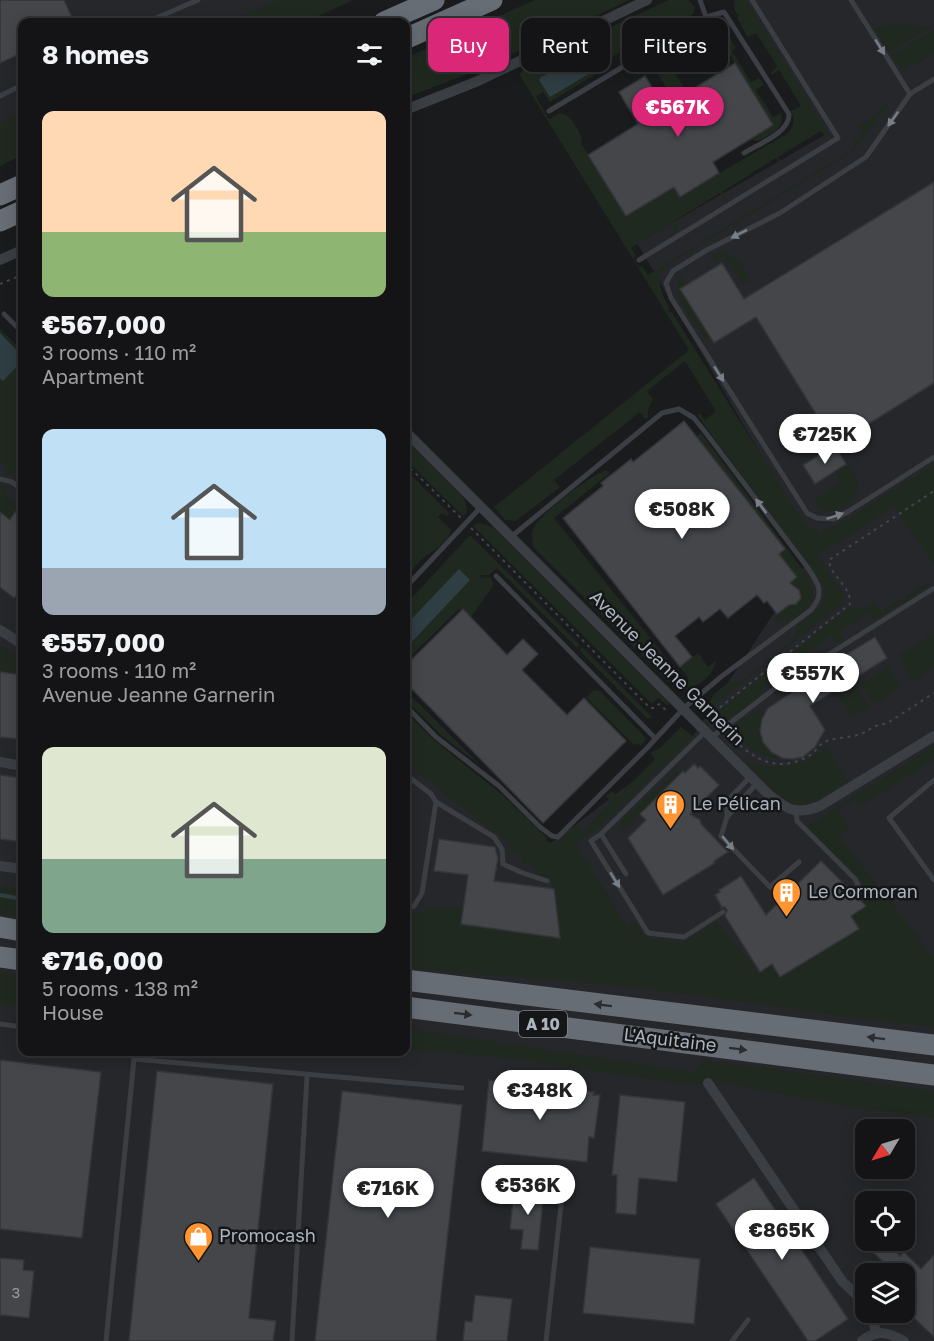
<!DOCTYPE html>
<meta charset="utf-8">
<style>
:root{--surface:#141416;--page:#212123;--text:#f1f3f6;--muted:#9d9ea1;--line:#333335;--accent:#db2777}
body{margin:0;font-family:"Golos Text",sans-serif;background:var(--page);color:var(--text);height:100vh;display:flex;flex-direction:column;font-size:22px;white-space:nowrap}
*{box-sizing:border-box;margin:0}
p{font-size:20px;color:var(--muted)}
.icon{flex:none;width:33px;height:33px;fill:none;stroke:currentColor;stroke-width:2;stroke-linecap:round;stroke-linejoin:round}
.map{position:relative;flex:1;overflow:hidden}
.panel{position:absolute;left:18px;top:18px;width:392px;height:1038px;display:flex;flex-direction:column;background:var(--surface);border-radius:12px;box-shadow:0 3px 15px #0003,0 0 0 2px var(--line)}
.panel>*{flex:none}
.top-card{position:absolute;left:428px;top:18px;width:416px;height:54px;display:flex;gap:12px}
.needle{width:39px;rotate:232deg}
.buttons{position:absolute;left:855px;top:1119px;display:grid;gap:12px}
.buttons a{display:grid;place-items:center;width:60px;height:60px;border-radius:12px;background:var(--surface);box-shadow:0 3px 15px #0003,0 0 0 2px var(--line);font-size:30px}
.price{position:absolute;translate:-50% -51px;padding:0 14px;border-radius:21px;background:#fff;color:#222;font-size:20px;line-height:39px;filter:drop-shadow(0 2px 3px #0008)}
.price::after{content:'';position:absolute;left:50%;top:36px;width:18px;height:14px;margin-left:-9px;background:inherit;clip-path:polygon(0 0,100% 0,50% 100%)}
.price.selected{background:var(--accent);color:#fff}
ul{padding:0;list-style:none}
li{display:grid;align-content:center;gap:12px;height:318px;padding:0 24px}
li span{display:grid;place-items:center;height:186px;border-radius:12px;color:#555}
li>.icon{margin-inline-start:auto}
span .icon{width:108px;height:108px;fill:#fffc;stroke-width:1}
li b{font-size:26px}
h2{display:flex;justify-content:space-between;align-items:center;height:72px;padding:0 24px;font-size:26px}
.tag{padding:0 21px;border-radius:12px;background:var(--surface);box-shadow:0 3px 15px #0003,0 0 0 2px var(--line);font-size:21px;line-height:54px}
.tag.selected{background:var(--accent);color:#fff}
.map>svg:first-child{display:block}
</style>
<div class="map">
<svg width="934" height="1341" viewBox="0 0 934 1341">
<rect width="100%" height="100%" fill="#1a1b1d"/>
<g fill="#26272a" fill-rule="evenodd">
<path d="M0 0H328L280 22H22V142L0 152Z"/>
<path d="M741 0H934V1341H0V451L22 468V1052H405V747L546 847 693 736 816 549 637 243 828 133ZM866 1130H904V1168H866ZM866 1202H904V1240H866ZM866 1274H904V1312H866Z"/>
</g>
<g fill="#202920">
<path d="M278 0H353L306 22H228Z"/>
<path d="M535 0H630L475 71 405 98V58Z"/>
<path d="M669 0H688L695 7 693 14 677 24 675 21 674 22 675 25H664L612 57 606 68 550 102 543 92 536 97 549 119 560 113C572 115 576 128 582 137L581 143 626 216 674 187 680 196 787 134C794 127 795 121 791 111L801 106 779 70 771 75 770 74 777 66 756 33 748 37 737 18 739 16 735 10 734 0H746L830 136 826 138 821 131 778 157 782 166 776 158 722 192 727 200H726L720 193 674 221 679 229 675 232 670 224 631 248 636 256 633 258 639 267 642 266 648 275 698 244 699 246C668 265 646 269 670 309L668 310 669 312 671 311 798 514 809 527 819 530V534H822V530L836 526 934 465V564L894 507 818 556 844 595V602L712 707 709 702 715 693 730 681H742L795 638 797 626 823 605 826 589 697 415 700 413 705 420 716 411 685 361 647 391 653 400 648 409V417L646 419 640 412 554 480 560 487 516 521 505 520 494 507 689 350 519 74 532 64Z"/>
<path d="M893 24 932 27 889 52 874 28Z"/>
<path d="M723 26 736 48 732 51 751 82 759 78 764 85 756 90 773 117 781 113C786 128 769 136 757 141L751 139 773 125 717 34 716 30Z"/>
<path d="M934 30V53L917 64 907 65 906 69 898 65 891 55Z"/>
<path d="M663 66 672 69 686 91 673 99 658 74 659 68Z"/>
<path d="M886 104 888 105 857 147 853 151 704 243 703 241 855 148 853 141 863 135 858 127 871 119Z"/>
<path d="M22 114V155L0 166V123Z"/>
<path d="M718 252C736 252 742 265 751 279L742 284 725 256 716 261 711 254Z"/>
<path d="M681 275 687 285 681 290 710 337 706 340C694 322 669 297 681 275Z"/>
<path d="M0 329 22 351V479L18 474 15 477 5 474 6 465 0 464Z"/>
<path d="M701 433 809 578C811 584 814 590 813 597 811 610 792 622 781 623L775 619 779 616 775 595 797 577 779 554 785 548 696 437Z"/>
<path d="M405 438 460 493 466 503 467 512 463 516 405 459Z"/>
<path d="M849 464 859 484 856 496C846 506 833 515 819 509L816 504 817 498 841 482 836 472Z"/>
<path d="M405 469 449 513 447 516 442 513 438 517 451 530C448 543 431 552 421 560 416 566 410 572 405 578Z"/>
<path d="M607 470 610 473 554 518 682 678 673 686 534 548C532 542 531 536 533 529 539 514 592 474 607 470Z"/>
<path d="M0 485 10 488 5 495 22 509V518L15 512 12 517 21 524 19 527 0 512Z"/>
<path d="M478 523 494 527 663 696 669 703 668 706 658 698 652 704 473 526Z"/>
<path d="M470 535 580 645 577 648 497 568 489 575H480L481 578 490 577 493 582V586L471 617 459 609 405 662V605Z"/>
<path d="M927 583 929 586 874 620 869 612 839 632 843 639 837 643 832 635 799 657 803 666 794 671H787L765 685 757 702 719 725 714 726 705 721 846 610 853 607 865 609 875 603 881 611Z"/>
<path d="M934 633V668L912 682 900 655Z"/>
<path d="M0 645 22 659V675L0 672Z"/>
<path d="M582 647 653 718H647L579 650Z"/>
<path d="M698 653 708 667 716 661C714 675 696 690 682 690L687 685 688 677 680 667Z"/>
<path d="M889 667 901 687 874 704 861 684Z"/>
<path d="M856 687 869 707 852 717 840 697Z"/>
<path d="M405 690 481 766 442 736 405 699Z"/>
<path d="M594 690 600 691 644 736 646 739 641 746 637 743 634 745 586 697Z"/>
<path d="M760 709 765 712C755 733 764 753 786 759 762 760 744 746 728 729Z"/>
<path d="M405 711 435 741 504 796 547 838 546 841 556 843 577 824 584 830 611 802 606 796 612 791 618 796 655 759 650 753 660 748 681 727 693 736 602 825 576 844 627 926 635 921 645 938 682 943 718 921 726 934 759 972 772 964 781 978 859 930 851 916 873 894 807 826 934 746V760L860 806 855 799 838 810 849 827 839 836 934 958V1027C827 1016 721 997 614 985 544 978 474 976 405 967V924L410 925 412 914H417L434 907 463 910 462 924 560 937 554 889 550 878 534 874 535 866 521 863 522 855 510 852V843L444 794V791L405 764Z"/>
<path d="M827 747 848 782C793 816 791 809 749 765L752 763C780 771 804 766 827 747Z"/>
<path d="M680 769 683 771 623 831 620 827 621 821 655 789H659Z"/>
<path d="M0 886 22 889V917L0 914Z"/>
<path d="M0 972 22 975V1007L0 1005Z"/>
<path d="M405 1028 695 1072 704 1060 934 1091V1118L851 1107 715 1081 695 1085 507 1058 405 1049Z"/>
</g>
<g fill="#2f3e43">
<path d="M594 52 601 54 605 62 602 66 550 97 539 80 541 77Z"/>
<path d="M0 333 22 356V361L3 381 0 378Z"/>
<path d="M459 569 470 580 405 649V626Z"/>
</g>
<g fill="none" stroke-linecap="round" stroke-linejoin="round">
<path stroke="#2f3e43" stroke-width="4" d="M0 895 22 899"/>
</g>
<g fill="#44464a" stroke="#343539" stroke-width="1.5">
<path d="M0 0H64L74 22H22V53L0 63Z"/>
<path d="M735 63 773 125 713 162 719 173 680 197 674 187 626 216 588 155 638 124 619 92 645 76 664 107Z"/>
<path d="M934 182V383L835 445 756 317 714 343 680 289 722 263 744 299Z"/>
<path d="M684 421 785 549 779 554 797 577 790 583 799 590 801 598 796 604 789 605 777 614 767 601 764 603 757 595 728 618 720 609 703 622 699 617 675 636 692 657 680 667 563 518 603 486 601 483 631 459 633 462Z"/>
<path d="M835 445 846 464 815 484 803 465Z"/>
<path d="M0 512 10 520 15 512 22 518V589L14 598 0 587Z"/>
<path d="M463 609 507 655 523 639 538 654 522 670 567 715 584 698 626 741 543 823 405 682V666Z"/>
<path d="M875 637 887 658 810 706 825 730 815 747 803 757 793 759 782 758 771 752 763 742 760 731 762 719 768 708 800 687 798 684Z"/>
<path d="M0 672 22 675V713L19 739 0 737Z"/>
<path d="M694 764 698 768 700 766 719 785 690 814 700 820 701 824 728 852 714 861 715 863 663 895 628 838 646 820 640 814 683 771 685 773Z"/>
<path d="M0 775 22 778V842L0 839Z"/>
<path d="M439 839 495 847 498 858 494 881 554 889 560 938 461 924 468 875 434 871Z"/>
<path d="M821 861 866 906 851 916 859 929 780 977 772 964 760 972 725 916 727 910 725 907 720 908 722 907 715 895 720 892 719 890 741 876 766 915 786 895V891H790Z"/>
<path d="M0 1060 101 1072 82 1238 0 1229Z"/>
<path d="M157 1071 273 1084 249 1318 276 1321 273 1341H129Z"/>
<path d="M489 1080 594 1092 593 1095H600L594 1138 589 1137 587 1162 482 1151Z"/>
<path d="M342 1091 462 1105 436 1341H315Z"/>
<path d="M620 1095 685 1102 677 1182 639 1178 636 1215 616 1213 617 1175H612Z"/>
<path d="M754 1178 848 1319 815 1341H808L716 1204Z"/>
<path d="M514 1188 544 1191 538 1250 521 1249 523 1230 510 1229Z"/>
<path d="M874 1240H885L900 1256 904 1252 921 1269 934 1255V1337L910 1314 912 1296 906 1293 911 1283 904 1277V1274H895L868 1247Z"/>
<path d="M590 1247 700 1259 694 1324 583 1313Z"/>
<path d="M0 1258 24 1260 23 1270 34 1271 29 1318 0 1315Z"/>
<path d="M475 1295 512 1299 507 1341H463L465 1321 472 1322Z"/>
</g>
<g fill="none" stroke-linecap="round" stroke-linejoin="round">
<g stroke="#41454a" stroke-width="2" stroke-dasharray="3 4.5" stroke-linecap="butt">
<path d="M0 284 22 275"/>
<path d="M405 463 461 518"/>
<path d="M471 528 650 708H654L659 704 668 712"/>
<path d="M708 717 850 604C852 587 830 576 829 560L934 491"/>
<path d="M729 735C751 757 774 774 807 757 814 754 818 746 824 742 835 737 850 738 861 734 870 730 875 724 886 724L934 693"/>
</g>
<g stroke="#3b3e43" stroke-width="5">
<path d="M851 0 910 94"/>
<path d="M706 17 724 12 789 114C790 133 758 144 744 153"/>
<path d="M147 22 198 0"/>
<path d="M934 79 910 94 866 157 780 213 707 250 673 271 666 283 671 298 807 513 817 518 834 519 849 511 934 457"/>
<path d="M0 96 22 85"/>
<path d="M549 111 706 17 700 0"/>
<path d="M639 260 838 138 752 0"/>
<path d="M4 314 22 332"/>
<path d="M0 479 12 482 22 490"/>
<path d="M496 576 655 738"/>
<path d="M405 588 481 507"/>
<path d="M405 705 436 737 499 786 540 827 552 836 558 837 647 748 684 708 722 676 811 610C825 594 819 584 808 568L706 433 694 418 679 409 662 413 512 536"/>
<path d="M706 731 601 834 591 841 648 933 684 937 723 912"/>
<path d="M712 737 774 689 934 588"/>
<path d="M405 774 431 794 436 802 422 893 414 906 405 908"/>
<path d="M751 776 727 801V817L721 836 770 887 799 862"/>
<path d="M934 780 889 818 934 880"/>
<path d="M436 802 494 837 502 849 503 864 520 872 547 881"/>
<path d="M796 811 797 821 855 879 861 891"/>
<path d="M727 817 757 783"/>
<path d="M601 834 626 874"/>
<path d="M0 1024 22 1027"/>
<path d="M106 1341 134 1059 462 1088"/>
<path d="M292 1341 307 1076"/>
<path d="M546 1341 563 1187"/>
<path d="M732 1341 748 1320"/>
</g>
<g stroke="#3b3e43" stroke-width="10">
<path d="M405 110 478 81 647 0"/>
<path d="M0 260 22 250"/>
<path d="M405 431 767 793C786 809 795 816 820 806L934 736"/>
<path d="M0 630 22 644"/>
<path d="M0 762 22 766"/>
<path d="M0 866 22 869"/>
<path d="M708 1083 842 1281 866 1304"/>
<path d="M871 1312 876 1332"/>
<path d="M862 1341C877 1329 888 1332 904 1341"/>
</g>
<g stroke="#676d74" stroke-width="21">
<path d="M384 22 434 0"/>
<path d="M405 39 492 0"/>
<path d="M0 195 22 185"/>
<path d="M0 221 22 211"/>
<path d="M0 927 22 931"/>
<path d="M0 957 22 960"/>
<path d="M405 980 934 1045"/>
<path d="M405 1007 934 1075"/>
</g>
</g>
<defs><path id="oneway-solid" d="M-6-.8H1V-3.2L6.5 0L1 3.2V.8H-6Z" transform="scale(1.5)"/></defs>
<g fill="#797f87">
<use href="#oneway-solid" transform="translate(880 47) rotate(59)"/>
<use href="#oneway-solid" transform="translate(893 119) rotate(125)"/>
<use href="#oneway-solid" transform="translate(739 234) rotate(153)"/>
<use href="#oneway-solid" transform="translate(719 374) rotate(58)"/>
<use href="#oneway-solid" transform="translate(761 506) rotate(-127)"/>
<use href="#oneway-solid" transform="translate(835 516) rotate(-19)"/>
<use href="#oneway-solid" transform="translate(728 843) rotate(50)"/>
<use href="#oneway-solid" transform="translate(615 880) rotate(58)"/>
</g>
<g fill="#2a2c2f">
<use href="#oneway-solid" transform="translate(603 1005) rotate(-173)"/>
<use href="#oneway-solid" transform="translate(463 1014) rotate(7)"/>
<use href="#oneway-solid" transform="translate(876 1038) rotate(-173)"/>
<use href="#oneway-solid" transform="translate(738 1049) rotate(7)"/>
</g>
<defs>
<symbol id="building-pin" viewBox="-11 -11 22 30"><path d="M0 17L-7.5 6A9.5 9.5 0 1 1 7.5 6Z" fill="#ff9431" stroke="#151618"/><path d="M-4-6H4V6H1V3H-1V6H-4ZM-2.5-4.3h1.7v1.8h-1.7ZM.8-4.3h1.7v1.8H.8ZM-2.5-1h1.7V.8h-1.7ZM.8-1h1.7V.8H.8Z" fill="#fff"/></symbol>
<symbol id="shop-pin" viewBox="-11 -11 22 30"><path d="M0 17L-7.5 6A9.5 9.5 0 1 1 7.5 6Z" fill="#ff9431" stroke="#151618"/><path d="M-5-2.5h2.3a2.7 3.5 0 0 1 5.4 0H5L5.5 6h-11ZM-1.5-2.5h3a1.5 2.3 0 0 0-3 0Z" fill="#fff"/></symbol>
</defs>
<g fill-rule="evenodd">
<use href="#building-pin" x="654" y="788" width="33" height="45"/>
<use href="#building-pin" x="770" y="876" width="33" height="45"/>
<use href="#shop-pin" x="182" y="1220" width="33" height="45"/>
</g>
<g text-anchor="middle" stroke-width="5" stroke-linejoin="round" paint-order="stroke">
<g font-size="15" fill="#9299a1">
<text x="16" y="1298">3</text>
</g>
<rect fill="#151618" stroke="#7f858c" stroke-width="1.5" x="519" y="1011" width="48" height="26" rx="4.5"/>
<g font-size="16" font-weight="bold" fill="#acb5be">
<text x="543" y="1030">A 10</text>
</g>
<g font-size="18" fill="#acb5be" stroke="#151618">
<text transform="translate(667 668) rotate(45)" y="6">Avenue Jeanne Garnerin</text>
<text transform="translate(670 1040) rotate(7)" y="6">L'Aquitaine</text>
</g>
<g font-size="18" fill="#acb5be" stroke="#151618" text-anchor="start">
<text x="692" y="810">Le Pélican</text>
<text x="808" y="898">Le Cormoran</text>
<text x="219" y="1242">Promocash</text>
</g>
</g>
</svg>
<div class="buttons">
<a><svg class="needle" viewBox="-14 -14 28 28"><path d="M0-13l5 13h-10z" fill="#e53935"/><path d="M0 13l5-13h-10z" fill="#9d9ea1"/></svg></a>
<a><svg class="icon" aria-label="locate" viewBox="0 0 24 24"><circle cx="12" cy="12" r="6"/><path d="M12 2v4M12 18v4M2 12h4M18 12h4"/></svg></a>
<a><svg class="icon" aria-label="layers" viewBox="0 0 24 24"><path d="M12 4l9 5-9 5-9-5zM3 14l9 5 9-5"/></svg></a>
</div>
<b class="price selected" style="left:678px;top:138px">€567K</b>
<b class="price" style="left:825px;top:465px">€725K</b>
<b class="price" style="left:682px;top:540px">€508K</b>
<b class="price" style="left:813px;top:704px">€557K</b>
<b class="price" style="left:540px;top:1121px">€348K</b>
<b class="price" style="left:528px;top:1216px">€536K</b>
<b class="price" style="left:388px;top:1219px">€716K</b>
<b class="price" style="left:782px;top:1261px">€865K</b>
<div class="top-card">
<a class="tag selected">Buy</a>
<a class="tag">Rent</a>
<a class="tag">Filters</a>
</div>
<section class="panel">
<h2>8 homes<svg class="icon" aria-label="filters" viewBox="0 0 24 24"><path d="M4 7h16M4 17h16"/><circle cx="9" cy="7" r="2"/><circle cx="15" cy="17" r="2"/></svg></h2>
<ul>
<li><span style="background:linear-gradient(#ffd9b3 65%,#8fb573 0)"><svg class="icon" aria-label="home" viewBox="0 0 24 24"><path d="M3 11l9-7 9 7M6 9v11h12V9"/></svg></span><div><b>€567,000</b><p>3 rooms · 110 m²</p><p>Apartment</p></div></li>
<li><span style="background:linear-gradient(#bfe0f5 75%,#9aa5b1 0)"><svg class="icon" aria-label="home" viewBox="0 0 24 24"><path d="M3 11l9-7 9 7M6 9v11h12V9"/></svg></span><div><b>€557,000</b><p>3 rooms · 110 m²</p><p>Avenue Jeanne Garnerin</p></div></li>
<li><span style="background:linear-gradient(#dfe7d0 60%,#7fa58c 0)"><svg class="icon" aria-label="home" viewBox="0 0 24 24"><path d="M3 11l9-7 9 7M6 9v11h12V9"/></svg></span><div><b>€716,000</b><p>5 rooms · 138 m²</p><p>House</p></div></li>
</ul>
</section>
</div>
